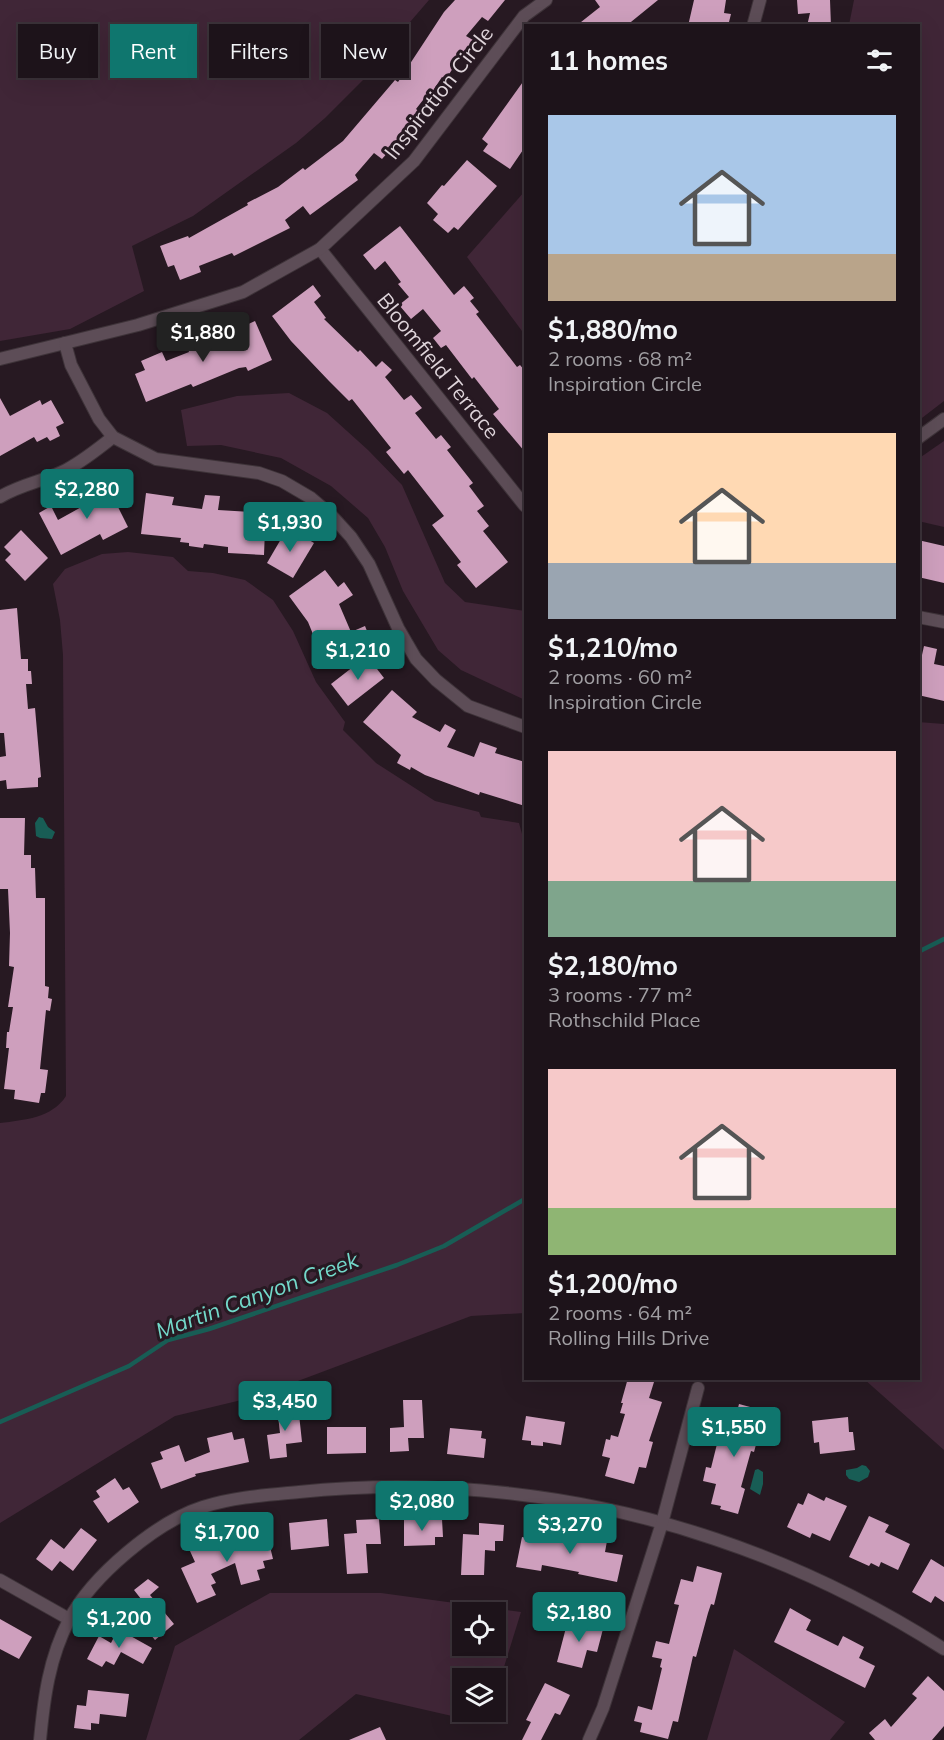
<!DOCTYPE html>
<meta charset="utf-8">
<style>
:root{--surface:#1d131a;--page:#251c23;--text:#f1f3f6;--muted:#a09ea2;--line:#3b3239;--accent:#0f766e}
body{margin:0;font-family:Mulish,sans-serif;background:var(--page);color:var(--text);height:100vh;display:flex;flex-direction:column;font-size:22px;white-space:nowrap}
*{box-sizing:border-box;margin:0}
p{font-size:20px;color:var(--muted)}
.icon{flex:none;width:33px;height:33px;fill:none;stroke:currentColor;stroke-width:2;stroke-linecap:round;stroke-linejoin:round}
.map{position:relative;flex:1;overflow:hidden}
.sheet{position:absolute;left:524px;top:24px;width:396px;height:1356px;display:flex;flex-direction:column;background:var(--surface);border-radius:0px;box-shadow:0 6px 24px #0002,0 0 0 2px var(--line)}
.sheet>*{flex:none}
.guide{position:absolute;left:18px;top:24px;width:416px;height:54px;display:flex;gap:12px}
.fabs{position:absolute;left:452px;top:1602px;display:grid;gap:12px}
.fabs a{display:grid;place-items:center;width:54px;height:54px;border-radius:0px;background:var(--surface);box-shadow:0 6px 24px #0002,0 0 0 2px var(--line);font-size:30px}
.price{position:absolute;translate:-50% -51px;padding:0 14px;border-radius:6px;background:var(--accent);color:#fff;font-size:20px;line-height:39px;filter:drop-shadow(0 2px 3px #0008)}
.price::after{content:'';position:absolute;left:50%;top:36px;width:18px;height:14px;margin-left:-9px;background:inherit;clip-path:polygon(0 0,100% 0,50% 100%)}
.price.on{background:#222;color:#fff}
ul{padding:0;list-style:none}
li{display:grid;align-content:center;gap:12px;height:318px;padding:0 24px}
li span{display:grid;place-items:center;height:186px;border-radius:0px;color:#555}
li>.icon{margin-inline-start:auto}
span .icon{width:108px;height:108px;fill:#fffc;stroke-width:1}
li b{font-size:26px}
h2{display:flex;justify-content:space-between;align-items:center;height:72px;padding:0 24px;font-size:26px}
.pill{padding:0 21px;border-radius:0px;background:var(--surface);box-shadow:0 6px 24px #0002,0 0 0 2px var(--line);font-size:21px;line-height:54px}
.pill.on{background:var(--accent);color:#fff}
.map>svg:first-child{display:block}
</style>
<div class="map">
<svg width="944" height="1740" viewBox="0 0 944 1740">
<rect width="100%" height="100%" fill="#271922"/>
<g fill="#402637" fill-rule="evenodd">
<path d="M0 0H429L404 29 381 62 325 118 296 143 193 216 132 246 144 291 70 329 0 341Z"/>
<path d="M854 0H944V401L918 421V26L849 25Z"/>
<path d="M525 191V335L467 257Z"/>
<path d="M289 393 327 413 368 450 402 485 445 583 465 602 525 611V700L461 670 438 650 403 591 385 547 368 518 331 486 281 458 221 445 187 446 181 410 237 396Z"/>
<path d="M944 441V527L918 521V459Z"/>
<path d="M128 552 173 557 188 571 213 573 245 580 273 600 293 631 316 682 345 722 343 730 376 763 435 801 479 812 481 817 519 823 522 834H525V1313L471 1316 258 1396 175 1416 0 1523V1123C24 1120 52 1118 66 1096L63 655 60 620 53 584 65 569 102 554Z"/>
<path d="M918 722 944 724V1450L864 1379 918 1378Z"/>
<path d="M270 1593H381L521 1612 495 1696V1678H462V1712H490L487 1724 356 1694 299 1740H146L175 1646ZM462 1612H495V1646H462Z"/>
<path d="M734 1649 845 1722 830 1740H707Z"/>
</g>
<g fill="#185d55">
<path d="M39 817 43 818 48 827 55 832 52 839 40 838 36 836 35 823Z"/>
<path d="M862 1465 866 1466 870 1471 868 1477 859 1482 849 1479 846 1475V1470L857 1468Z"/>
<path d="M758 1469 763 1472V1484L760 1495 750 1489 755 1470Z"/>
</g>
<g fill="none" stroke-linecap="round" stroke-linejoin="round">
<g stroke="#185d55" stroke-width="4.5">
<path d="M918 952 944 939"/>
<path d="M0 1422 129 1366 168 1340 209 1329 397 1265 444 1246 525 1199"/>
</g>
</g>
<g fill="#ce9fbd">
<path d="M455 0H505L488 21 482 17 466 36 473 40 461 58 460 57 446 79 442 77 432 92 430 91 416 109 422 114 382 159 374 153 355 175 358 180 310 215 303 206 285 220 290 228 234 256 232 253 199 266 201 272 180 280 174 265 168 267 160 246 188 236 189 238 248 205 247 203 278 187 303 168 305 170 343 141 395 80 398 82 444 12Z"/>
<path d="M595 0H658L626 26H576L600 7Z"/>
<path d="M694 0H726L724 13 731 14 728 26H688Z"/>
<path d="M797 0H830L831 26H807L810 13 798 14Z"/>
<path d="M525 79V147L510 169 483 151 488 144 482 139Z"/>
<path d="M467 160 497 186 458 230 454 227 448 233 433 220 438 214 427 203 442 185 444 186Z"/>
<path d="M400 226 454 295 464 286 474 298 470 301 479 312 476 314 517 367 520 365 525 371V452L493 414 499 409 474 377 472 379 446 345 441 348 433 338 441 331 423 309 411 319 399 305 409 297 398 284 401 282 385 261 375 270 363 255Z"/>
<path d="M313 285 321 296 314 302 326 318 324 319 358 352 360 350 376 367 382 361 392 370 385 377 404 400 411 395 422 408 415 413 436 439 441 435 451 447 447 450 473 483 469 486 484 506 477 511 489 526 483 531 508 562 476 588 457 565 461 562 432 525 444 516 408 470 404 474 386 452 391 448 352 399 349 401 329 381 291 341 272 316Z"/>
<path d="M255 321 272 360 248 371 246 367 239 368 193 387 191 384 146 402 135 374 145 370 141 361 162 352 166 361 189 352 187 346 209 337 213 347 235 337 233 331Z"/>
<path d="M0 398 10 416 40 400 42 405 51 400 64 423 56 427 60 436 50 441 47 437 37 442 34 437 0 456Z"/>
<path d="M111 477 122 499 116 503 128 527 103 540 100 534 61 555 39 513 51 506 58 520 85 505 83 501 102 491 99 483Z"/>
<path d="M146 493 174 497 172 505 202 509 205 495 220 496 218 510 251 512V504H266L264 555 228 553V547L204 544 203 548 189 546V543L180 542 181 538 141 534Z"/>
<path d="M288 527 314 543 293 578 267 563Z"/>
<path d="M21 530 48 558 25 581 5 560 11 554 4 547Z"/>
<path d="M918 540 944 546V583L918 577Z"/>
<path d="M325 570 338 587 344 582 353 595 339 604 351 632 365 626 371 641 324 661 308 622 289 596Z"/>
<path d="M17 608 21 659H28V671H31L32 684H26L28 709 35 708 41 777 38 778V787L7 789 6 780 0 781V757L6 756 4 733H0V610Z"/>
<path d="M924 646 937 649 934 664 944 666V701L918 695V654L922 655Z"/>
<path d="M367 656 384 678 348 706 331 684Z"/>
<path d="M392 690 417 712 412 717 440 732 445 724 456 730 447 747 474 757 480 742 497 748 495 753 525 762V806L480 792 479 795 425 775 411 767 410 770 397 763 401 755 363 722Z"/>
<path d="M0 818H25L24 855H31V868H35L36 898H45V986L49 987 48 998 52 999 50 1011 46 1010 40 1069 48 1070 45 1093H41L39 1103 14 1099 15 1090 4 1089 9 1048H6L7 1032H9L13 1007H8L14 967 9 966 10 933 8 889H0Z"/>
<path d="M628 1378H644L654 1382 649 1398 662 1402 649 1441 653 1442 646 1468 639 1467 634 1484 605 1476 610 1458 602 1456 606 1439 610 1440 611 1435 618 1437 625 1414 620 1413 623 1403H621Z"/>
<path d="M403 1400H422L424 1438H408L409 1451 390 1452V1428L404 1427Z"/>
<path d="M739 1404 765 1411 754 1452 751 1451 741 1487 745 1489 738 1514 720 1509 721 1506 711 1504 716 1484 703 1481 706 1467 711 1468 723 1420 734 1423Z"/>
<path d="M298 1405 302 1442 286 1444 287 1457 270 1459 267 1435 280 1433 277 1407Z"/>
<path d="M526 1416 565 1422 561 1445 543 1442V1446L531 1445V1441L522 1440Z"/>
<path d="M848 1417 849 1432H853L855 1450 820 1454 819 1442 814 1443 812 1421Z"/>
<path d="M327 1427H366V1453L327 1454Z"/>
<path d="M450 1428 482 1431 481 1438 486 1439 484 1458 447 1454Z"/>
<path d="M232 1432 234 1440 244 1438 249 1462 195 1474 196 1476 161 1489 151 1463 163 1459 160 1452 179 1445 185 1462 210 1452 207 1438Z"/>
<path d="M115 1478 123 1490 129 1487 139 1502 108 1523 93 1501 100 1497 96 1491Z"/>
<path d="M808 1493 824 1501 826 1497 847 1506 830 1541 812 1533 810 1538 787 1527 798 1503 803 1505Z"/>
<path d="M869 1516 889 1525 885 1532 910 1544 898 1570 881 1562 879 1567 871 1563 869 1566 849 1557Z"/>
<path d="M327 1519 329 1546 291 1550 289 1523Z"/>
<path d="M379 1519 381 1544H366L368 1573 347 1574 344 1534 357 1533 356 1520Z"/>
<path d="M442 1519 443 1537H435V1545L404 1546V1520Z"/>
<path d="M479 1523 504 1525 503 1541H495V1551L485 1550 484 1575H461L463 1534 479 1535Z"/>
<path d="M265 1526 273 1559 263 1561 265 1568 257 1570 260 1580 241 1585 235 1563 211 1574 216 1583 211 1585 216 1595 197 1603 181 1568 195 1562 190 1551 214 1540 219 1551 249 1544 246 1530Z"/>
<path d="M81 1528 97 1540 73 1571 60 1561 52 1571 36 1559 51 1539 64 1549Z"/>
<path d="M544 1528 607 1541 605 1552 623 1555 617 1582 578 1574 579 1572 542 1565 541 1571 516 1567 522 1537 542 1541Z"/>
<path d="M931 1559 944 1567V1602L935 1596 931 1603 912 1592Z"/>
<path d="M697 1566 722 1573 714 1605 711 1604 708 1613 696 1657 693 1656 678 1722 673 1721 668 1739 640 1732 642 1723 634 1721 638 1706 652 1710 662 1668 660 1667 662 1659 652 1657 656 1641 669 1644 679 1605 674 1604 681 1579 693 1582Z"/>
<path d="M148 1579 159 1587 150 1595 174 1624 155 1640 129 1609 141 1599 134 1590Z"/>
<path d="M790 1608 811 1620 806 1630 838 1646 843 1636 864 1647 859 1658 875 1666 865 1688 774 1642Z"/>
<path d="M0 1619 32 1637 19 1659 0 1649Z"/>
<path d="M568 1620 603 1629 597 1652 587 1650 582 1668 557 1662Z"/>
<path d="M118 1629 152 1648 143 1664 121 1652 114 1665 106 1661 102 1667 87 1659 99 1636 111 1643Z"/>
<path d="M928 1676 944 1691V1726L932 1740H875L869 1733 885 1719 891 1727 917 1698 912 1694Z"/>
<path d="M545 1683 570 1695 560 1715 555 1713 541 1740H522L531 1722 526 1720Z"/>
<path d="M88 1690 129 1694 126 1717 100 1714 99 1724 91 1723V1730L74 1728 77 1705 86 1706Z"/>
<path d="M380 1727 386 1740H349Z"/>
</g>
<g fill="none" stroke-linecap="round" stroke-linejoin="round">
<defs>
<g id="minor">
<path d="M753 26 760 0"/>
<path d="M320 249 525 506"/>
<path d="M0 359 65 343"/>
<path d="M918 438 944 419"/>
<path d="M0 497C21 484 45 481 66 470 83 461 98 449 113 437"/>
<path d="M918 617 944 622"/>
<path d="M525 727 468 706 436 680 416 659 398 628 369 564 351 537 331 515 311 498 282 481 259 473 156 459 113 437 99 419 71 365 65 343 138 325 243 292 320 249 414 161 524 16 546 0"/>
<path d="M0 1580 69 1619"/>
<path d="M40 1740C44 1698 49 1658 69 1620 92 1576 156 1522 203 1507 234 1497 267 1495 299 1492 438 1478 583 1494 715 1539 796 1566 872 1603 944 1649"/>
<path d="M589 1740 603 1708 662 1523 698 1388"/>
</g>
</defs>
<use href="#minor" stroke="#3e3339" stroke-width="14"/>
<use href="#minor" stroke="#5d4d57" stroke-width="12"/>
</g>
<g text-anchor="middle" stroke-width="6" stroke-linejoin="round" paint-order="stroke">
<g font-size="21" fill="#dfd5db" stroke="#271922">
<text transform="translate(439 93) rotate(-52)" y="7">Inspiration Circle</text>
<text transform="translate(438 366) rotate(51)" y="7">Bloomfield Terrace</text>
</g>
<g font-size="22" font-style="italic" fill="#73d9ca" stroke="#271922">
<text transform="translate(257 1295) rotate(-20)" y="8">Martin Canyon Creek</text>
</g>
</g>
</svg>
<div class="fabs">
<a><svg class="icon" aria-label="locate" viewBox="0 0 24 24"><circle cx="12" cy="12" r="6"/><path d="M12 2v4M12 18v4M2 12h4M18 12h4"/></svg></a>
<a><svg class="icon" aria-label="layers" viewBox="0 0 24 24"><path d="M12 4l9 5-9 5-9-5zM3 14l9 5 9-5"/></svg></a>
</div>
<b class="price on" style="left:203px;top:363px">$1,880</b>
<b class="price" style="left:87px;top:520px">$2,280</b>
<b class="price" style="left:290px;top:553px">$1,930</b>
<b class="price" style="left:358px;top:681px">$1,210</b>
<b class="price" style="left:285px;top:1432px">$3,450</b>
<b class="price" style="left:734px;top:1458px">$1,550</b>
<b class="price" style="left:422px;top:1532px">$2,080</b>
<b class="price" style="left:570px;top:1555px">$3,270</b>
<b class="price" style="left:227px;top:1563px">$1,700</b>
<b class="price" style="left:579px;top:1643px">$2,180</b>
<b class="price" style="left:119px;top:1649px">$1,200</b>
<div class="guide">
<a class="pill">Buy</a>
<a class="pill on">Rent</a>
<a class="pill">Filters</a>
<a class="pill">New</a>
</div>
<section class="sheet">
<h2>11 homes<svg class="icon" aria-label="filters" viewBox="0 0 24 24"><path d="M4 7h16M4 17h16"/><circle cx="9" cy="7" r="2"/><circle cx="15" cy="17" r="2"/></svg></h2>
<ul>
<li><span style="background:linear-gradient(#a9c7e8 75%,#b9a48a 0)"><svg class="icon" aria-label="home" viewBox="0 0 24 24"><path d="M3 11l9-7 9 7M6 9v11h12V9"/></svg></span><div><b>$1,880/mo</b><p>2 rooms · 68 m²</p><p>Inspiration Circle</p></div></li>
<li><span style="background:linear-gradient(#ffd9b3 70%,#9aa5b1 0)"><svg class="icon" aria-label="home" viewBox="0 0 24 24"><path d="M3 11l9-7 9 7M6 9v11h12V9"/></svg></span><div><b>$1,210/mo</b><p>2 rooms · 60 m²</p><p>Inspiration Circle</p></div></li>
<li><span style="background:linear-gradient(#f6c9c9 70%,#7fa58c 0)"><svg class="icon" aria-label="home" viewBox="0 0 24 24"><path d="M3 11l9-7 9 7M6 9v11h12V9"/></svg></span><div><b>$2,180/mo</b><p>3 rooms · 77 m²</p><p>Rothschild Place</p></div></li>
<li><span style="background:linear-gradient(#f6c9c9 75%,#8fb573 0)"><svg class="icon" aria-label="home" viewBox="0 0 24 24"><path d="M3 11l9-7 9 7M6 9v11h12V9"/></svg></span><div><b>$1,200/mo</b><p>2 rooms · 64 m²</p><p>Rolling Hills Drive</p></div></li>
</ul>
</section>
</div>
